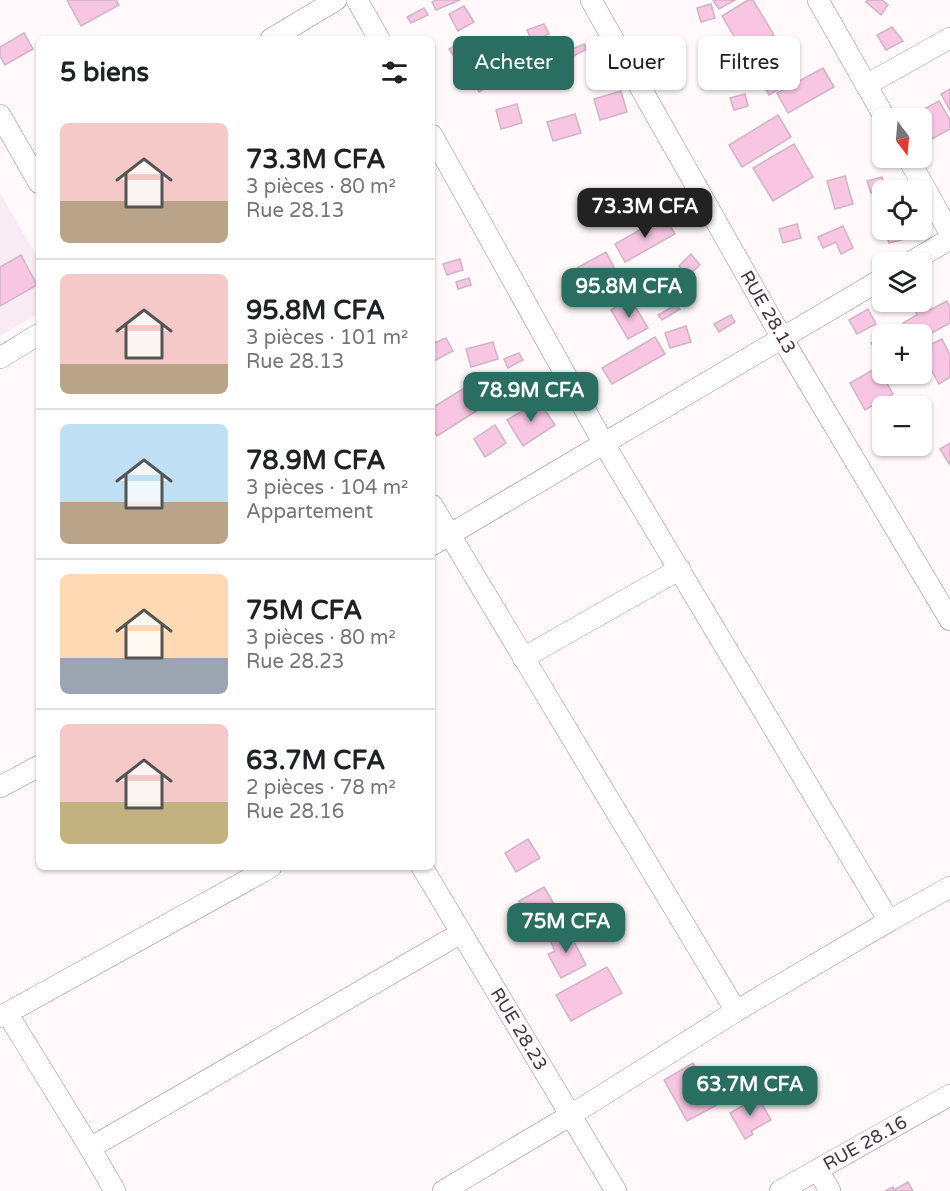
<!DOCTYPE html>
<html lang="fr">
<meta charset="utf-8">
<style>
:root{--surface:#fff;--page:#f2f2f2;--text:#202124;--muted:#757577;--line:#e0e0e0;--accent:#296e61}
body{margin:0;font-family:"Varela Round",sans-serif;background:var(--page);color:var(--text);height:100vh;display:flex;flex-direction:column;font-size:22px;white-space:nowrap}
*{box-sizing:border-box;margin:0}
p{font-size:20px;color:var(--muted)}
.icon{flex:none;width:33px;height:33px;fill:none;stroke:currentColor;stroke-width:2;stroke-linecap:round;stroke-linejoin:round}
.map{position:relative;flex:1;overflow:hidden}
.drawer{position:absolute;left:36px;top:36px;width:399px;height:834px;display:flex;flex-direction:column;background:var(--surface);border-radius:9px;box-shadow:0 2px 4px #0004}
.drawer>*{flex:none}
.top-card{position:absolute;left:453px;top:36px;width:406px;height:54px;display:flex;gap:12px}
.needle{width:39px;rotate:164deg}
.buttons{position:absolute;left:872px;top:108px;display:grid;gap:12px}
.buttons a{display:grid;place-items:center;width:60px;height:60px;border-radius:9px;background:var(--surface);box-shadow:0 2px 4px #0004;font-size:30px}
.price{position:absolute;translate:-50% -51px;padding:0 14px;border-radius:12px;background:var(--accent);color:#fff;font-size:20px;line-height:39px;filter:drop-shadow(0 2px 3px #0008)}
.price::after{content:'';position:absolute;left:50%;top:36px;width:18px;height:14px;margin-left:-9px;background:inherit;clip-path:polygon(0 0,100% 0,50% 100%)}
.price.current{background:#222;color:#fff}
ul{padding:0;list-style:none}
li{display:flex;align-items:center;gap:18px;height:150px;padding:0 24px}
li+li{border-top:2px solid var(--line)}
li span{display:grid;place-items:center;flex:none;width:168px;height:120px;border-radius:9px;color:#555}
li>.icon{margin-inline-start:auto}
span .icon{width:72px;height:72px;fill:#fffc;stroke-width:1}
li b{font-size:26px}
h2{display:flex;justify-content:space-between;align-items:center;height:72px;padding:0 24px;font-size:26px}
.chip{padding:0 21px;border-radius:9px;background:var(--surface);box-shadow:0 2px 4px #0004;font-size:21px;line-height:54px}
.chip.current{background:var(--accent);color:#fff}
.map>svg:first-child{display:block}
</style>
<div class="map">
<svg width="950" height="1191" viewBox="0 0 950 1191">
<rect width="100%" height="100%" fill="#fff9fc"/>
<path fill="#f9ebf3" d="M0 193 39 260V313L0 336Z"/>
<g fill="#f8c6e3" stroke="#ceb5c3" stroke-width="1.5">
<path d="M67 0H116L119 5 81 26Z"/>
<path d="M436 0H460L436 10 432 2Z"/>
<path d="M713 0H735L719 9Z"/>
<path d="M748 0H753L774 35 744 53 722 16Z"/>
<path d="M868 0H882L888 5 881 15 866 2Z"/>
<path d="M711 4 715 18 701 22 697 8Z"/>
<path d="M464 6 474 22 458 31 449 14Z"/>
<path d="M424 8 428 15 411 23 407 17Z"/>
<path d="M544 24 549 34 532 42 527 30Z"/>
<path d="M892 27 903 41 886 50 877 35Z"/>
<path d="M24 33 33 49 5 65 0 56V47Z"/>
<path d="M471 37 473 44 453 55 449 49Z"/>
<path d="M584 44 587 49 562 62 559 55Z"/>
<path d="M489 47 507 76 479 92 463 62Z"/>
<path d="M782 57 795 80 769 95 756 72Z"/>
<path d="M823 68 834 87 788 113 777 93Z"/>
<path d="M950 89V110L941 94Z"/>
<path d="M621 91 627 112 600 120 594 99Z"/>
<path d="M745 94 748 106 734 110 730 98Z"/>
<path d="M939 101 950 120V129L932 139 917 113Z"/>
<path d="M517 104 522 123 501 129 496 110Z"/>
<path d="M575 114 581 133 553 141 547 122Z"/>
<path d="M778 115 791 137 742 167 729 145Z"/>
<path d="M794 144 813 177 773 201 753 168Z"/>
<path d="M845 176 853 204 835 209 827 181Z"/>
<path d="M882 177 885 189 871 193 867 181Z"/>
<path d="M664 216 675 234 625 262 615 244Z"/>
<path d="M797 224 801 238 783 243 779 229Z"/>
<path d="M843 226 853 248 841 254 836 242 823 248 818 237Z"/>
<path d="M891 230H902L905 239 889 243 886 231Z"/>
<path d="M606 252 623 285 593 301 575 269Z"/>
<path d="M691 254 700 265 687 277 679 266Z"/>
<path d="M21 255 37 285 0 306V267Z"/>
<path d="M460 259 463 270 447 275 443 264Z"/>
<path d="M469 278 471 285 458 289 456 282Z"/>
<path d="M630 298 648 328 628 339 611 310Z"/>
<path d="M947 301 950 307V323L921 339V334H910L903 323 917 315 914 308 925 302 930 310Z"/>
<path d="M676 305 680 309 662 320 658 315Z"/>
<path d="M868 309 876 324 857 334 849 320Z"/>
<path d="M731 315 735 322 719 332 714 324Z"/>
<path d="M686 326 691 342 670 348 665 333Z"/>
<path d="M655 337 665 354 612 384 602 368Z"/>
<path d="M882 337V360L871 343Z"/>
<path d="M446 338 453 351 432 362V344Z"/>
<path d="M942 339 950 355V377L939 384 921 352V349Z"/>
<path d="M493 342 498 359 471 367 466 349Z"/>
<path d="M519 353 523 360 508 368 504 359Z"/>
<path d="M878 367 893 394 865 410 850 383Z"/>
<path d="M474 382 486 405 437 436 432 428V408Z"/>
<path d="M539 401 555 425 523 446 507 420Z"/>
<path d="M495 425 506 443 485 457 474 439Z"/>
<path d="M950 443V465L940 449Z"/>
<path d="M528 839 540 858 516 872 505 853Z"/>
<path d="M544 887 564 921 544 933 535 918 531 921 519 901Z"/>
<path d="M567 928 586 965 561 978 548 954 555 951 549 938Z"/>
<path d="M607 967 622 993 571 1021 556 995Z"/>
<path d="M693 1063 717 1105 687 1121 664 1080Z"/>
<path d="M758 1097 771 1120 751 1131 753 1134 745 1139 730 1113Z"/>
<path d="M908 1182 913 1191H885L893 1187 894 1190Z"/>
</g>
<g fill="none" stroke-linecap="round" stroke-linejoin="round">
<defs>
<g id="street">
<path d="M357 0 379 39"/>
<path d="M591 0 782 338 950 620"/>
<path d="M818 0 885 118"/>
<path d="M271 39 336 0"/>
<path d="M866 85 950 38"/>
<path d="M0 115 39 183"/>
<path d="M432 135 604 444 889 921"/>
<path d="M908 158 950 233"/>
<path d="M911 262 950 239"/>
<path d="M0 358 39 334"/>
<path d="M432 505 736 1011"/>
<path d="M432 545 882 279"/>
<path d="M523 658 680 569"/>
<path d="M0 787 39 766"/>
<path d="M422 867 616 1191"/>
<path d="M7 1013 90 1148 115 1191"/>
<path d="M0 1017 271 867"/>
<path d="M90 1148 461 933"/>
<path d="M818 1170 830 1191"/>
<path d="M443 1191 571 1115 736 1011 889 921 950 887"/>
<path d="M780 1191 950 1095"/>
</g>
</defs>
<use href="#street" stroke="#a08896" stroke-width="22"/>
<use href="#street" stroke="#fff" stroke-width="21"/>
</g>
<g text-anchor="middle" stroke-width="4.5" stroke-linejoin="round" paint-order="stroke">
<g font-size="18" fill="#40353b" stroke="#fff9fc">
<text transform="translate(768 312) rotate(60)" y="6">RUE 28.13</text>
<text transform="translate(519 1029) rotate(59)" y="6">RUE 28.23</text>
<text transform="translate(865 1143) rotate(-29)" y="6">RUE 28.16</text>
</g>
</g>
</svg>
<div class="buttons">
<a><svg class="needle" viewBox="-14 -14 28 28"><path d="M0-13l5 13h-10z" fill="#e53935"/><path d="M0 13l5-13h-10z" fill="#757577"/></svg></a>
<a><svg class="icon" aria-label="locate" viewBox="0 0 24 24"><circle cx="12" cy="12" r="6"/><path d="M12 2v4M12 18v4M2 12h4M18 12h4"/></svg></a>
<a><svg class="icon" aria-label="layers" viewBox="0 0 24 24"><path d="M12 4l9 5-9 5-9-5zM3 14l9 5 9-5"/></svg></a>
<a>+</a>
<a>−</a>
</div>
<b class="price current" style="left:645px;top:239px">73.3M CFA</b>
<b class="price" style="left:629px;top:319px">95.8M CFA</b>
<b class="price" style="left:531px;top:423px">78.9M CFA</b>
<b class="price" style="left:566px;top:954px">75M CFA</b>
<b class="price" style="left:750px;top:1117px">63.7M CFA</b>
<div class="top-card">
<a class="chip current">Acheter</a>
<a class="chip">Louer</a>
<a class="chip">Filtres</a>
</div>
<section class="drawer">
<h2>5 biens<svg class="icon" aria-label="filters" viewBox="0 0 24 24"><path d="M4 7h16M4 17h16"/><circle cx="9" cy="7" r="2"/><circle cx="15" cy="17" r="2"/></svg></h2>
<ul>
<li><span style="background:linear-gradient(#f6c9c9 65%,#b9a48a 0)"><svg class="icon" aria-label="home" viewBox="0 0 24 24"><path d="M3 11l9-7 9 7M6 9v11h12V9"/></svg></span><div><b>73.3M CFA</b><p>3 pièces · 80 m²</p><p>Rue 28.13</p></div></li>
<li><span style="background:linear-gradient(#f6c9c9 75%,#b9a48a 0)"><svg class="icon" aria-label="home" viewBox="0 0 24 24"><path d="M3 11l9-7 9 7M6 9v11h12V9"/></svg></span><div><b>95.8M CFA</b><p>3 pièces · 101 m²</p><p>Rue 28.13</p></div></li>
<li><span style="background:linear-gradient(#bfe0f5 65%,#b9a48a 0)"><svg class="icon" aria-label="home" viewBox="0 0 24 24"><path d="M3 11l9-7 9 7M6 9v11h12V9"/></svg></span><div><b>78.9M CFA</b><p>3 pièces · 104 m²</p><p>Appartement</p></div></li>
<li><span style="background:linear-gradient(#ffd9b3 70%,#9aa5b1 0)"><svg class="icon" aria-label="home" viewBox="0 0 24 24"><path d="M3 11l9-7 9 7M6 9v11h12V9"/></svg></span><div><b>75M CFA</b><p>3 pièces · 80 m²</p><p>Rue 28.23</p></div></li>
<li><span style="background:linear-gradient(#f6c9c9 65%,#c2b280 0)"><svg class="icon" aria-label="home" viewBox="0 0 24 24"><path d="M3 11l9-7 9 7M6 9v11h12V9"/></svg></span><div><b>63.7M CFA</b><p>2 pièces · 78 m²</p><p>Rue 28.16</p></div></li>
</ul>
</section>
</div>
